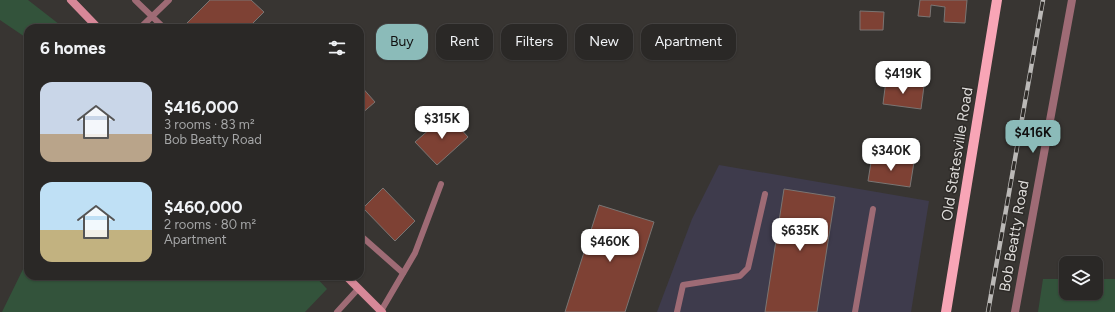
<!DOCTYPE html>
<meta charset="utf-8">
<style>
:root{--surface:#2a2826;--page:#363432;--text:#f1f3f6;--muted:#a5a6a7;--line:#464443;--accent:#8bbbb9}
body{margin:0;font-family:Figtree,sans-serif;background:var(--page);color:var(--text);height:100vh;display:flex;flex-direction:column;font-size:15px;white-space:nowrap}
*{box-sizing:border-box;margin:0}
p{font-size:13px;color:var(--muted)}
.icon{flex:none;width:22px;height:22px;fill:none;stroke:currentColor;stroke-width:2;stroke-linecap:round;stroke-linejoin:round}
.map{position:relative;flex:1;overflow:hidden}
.drawer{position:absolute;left:24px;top:24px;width:340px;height:256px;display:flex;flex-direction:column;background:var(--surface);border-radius:12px;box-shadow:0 1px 3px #0004,0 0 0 1px var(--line)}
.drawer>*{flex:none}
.banner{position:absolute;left:376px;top:24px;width:380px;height:36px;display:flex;gap:8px}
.tools{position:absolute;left:1059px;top:256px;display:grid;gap:8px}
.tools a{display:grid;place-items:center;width:44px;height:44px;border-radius:8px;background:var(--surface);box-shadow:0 1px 3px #0004,0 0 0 1px var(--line);font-size:20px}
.price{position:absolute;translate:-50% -34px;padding:0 9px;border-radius:8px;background:#fff;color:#222;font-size:13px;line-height:26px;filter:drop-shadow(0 1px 2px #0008)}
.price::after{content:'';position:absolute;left:50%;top:24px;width:12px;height:9px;margin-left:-6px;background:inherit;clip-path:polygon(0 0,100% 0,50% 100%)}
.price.on{background:var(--accent);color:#111}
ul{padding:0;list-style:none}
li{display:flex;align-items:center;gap:12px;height:100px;padding:0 16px}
li span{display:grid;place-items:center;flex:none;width:112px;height:80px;border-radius:12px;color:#555}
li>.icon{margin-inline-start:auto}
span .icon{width:48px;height:48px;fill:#fffc;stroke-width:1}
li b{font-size:17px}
h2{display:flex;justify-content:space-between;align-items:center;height:48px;padding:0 16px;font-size:17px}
.pill{padding:0 14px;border-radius:12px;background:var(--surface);box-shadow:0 1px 3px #0004,0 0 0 1px var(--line);font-size:14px;line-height:36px}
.pill.on{background:var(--accent);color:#111}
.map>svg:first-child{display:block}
</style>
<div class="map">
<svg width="1115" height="312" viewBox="0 0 1115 312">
<rect width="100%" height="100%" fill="#383532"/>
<path fill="#3e3b4c" d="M719 165 929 201 911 312H657L692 219Z"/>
<g fill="#33533b">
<path d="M0 0H28L64 28H28V39L0 20Z"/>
<path d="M28 259V276H315L327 289 305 312H2Z"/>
<path d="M1043 279H1066V293H1096V279H1115V312H1038Z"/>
</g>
<g fill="#7e4134" stroke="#7a7573">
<path d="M210 0H251L264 12 248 28H182Z"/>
<path d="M920 0H967L965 23 944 22 945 7 931 5 930 17 918 16Z"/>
<path d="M860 11 884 12 883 30H860Z"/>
<path d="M886 80 924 86 921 109 883 104Z"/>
<path d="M360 85 375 102 360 115Z"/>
<path d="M447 114 468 137 437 165 415 142Z"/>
<path d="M872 156 914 162 910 187 868 181Z"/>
<path d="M383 188 415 221 395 241 363 208Z"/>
<path d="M784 189 835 197 817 312H765Z"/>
<path d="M599 205 654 222 625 312H565Z"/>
</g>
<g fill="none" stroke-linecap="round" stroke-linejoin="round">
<g stroke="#9e6b75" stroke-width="6">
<path d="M135 0 164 28"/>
<path d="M140 28 169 0"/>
<path d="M360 235 403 273"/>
<path d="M381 311 415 253 441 184"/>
<path d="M337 312 358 289"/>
<path d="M677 312 683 285 740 276 748 268 765 194"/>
<path d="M855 312 873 209"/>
</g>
<path stroke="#9e6b75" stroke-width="8" d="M1015 312 1072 0"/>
<g stroke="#d88898" stroke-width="8">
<path d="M71 0 98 28"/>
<path d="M346 276 382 312"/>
</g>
<path stroke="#f8a5b6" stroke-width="10" d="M946 312 997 0"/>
<defs>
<path id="rail" d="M988 312 1043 0"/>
</defs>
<use href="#rail" stroke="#bbb9b7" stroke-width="4.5"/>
<use href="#rail" stroke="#2e2b28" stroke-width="3" stroke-dasharray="9" stroke-linecap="butt"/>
</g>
<g text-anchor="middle" stroke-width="3" stroke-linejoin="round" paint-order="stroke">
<g font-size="15" fill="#dddbd9" stroke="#2e2b28">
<text transform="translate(957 154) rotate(-81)" y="5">Old Statesville Road</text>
<text transform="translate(1014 236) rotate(-80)" y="5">Bob Beatty Road</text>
</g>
</g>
</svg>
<div class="tools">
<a><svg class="icon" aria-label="layers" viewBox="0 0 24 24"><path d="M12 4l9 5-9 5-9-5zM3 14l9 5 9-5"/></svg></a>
</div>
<b class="price" style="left:903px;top:95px">$419K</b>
<b class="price" style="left:442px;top:140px">$315K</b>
<b class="price on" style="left:1033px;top:154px">$416K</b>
<b class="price" style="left:891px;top:172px">$340K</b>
<b class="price" style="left:800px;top:252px">$635K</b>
<b class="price" style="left:610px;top:263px">$460K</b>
<div class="banner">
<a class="pill on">Buy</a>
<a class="pill">Rent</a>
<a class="pill">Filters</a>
<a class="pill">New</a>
<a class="pill">Apartment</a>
</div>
<section class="drawer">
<h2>6 homes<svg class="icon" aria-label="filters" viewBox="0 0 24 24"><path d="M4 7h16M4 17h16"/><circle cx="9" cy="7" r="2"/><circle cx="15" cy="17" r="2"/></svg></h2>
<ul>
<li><span style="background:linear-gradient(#c9d6e8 65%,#b9a48a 0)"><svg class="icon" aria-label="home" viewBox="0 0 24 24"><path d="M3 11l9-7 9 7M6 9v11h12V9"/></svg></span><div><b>$416,000</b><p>3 rooms · 83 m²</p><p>Bob Beatty Road</p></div></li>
<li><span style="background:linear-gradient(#bfe0f5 60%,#c2b280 0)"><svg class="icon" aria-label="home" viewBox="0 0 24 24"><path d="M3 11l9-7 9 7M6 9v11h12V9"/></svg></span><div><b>$460,000</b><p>2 rooms · 80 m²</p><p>Apartment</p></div></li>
</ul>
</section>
</div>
